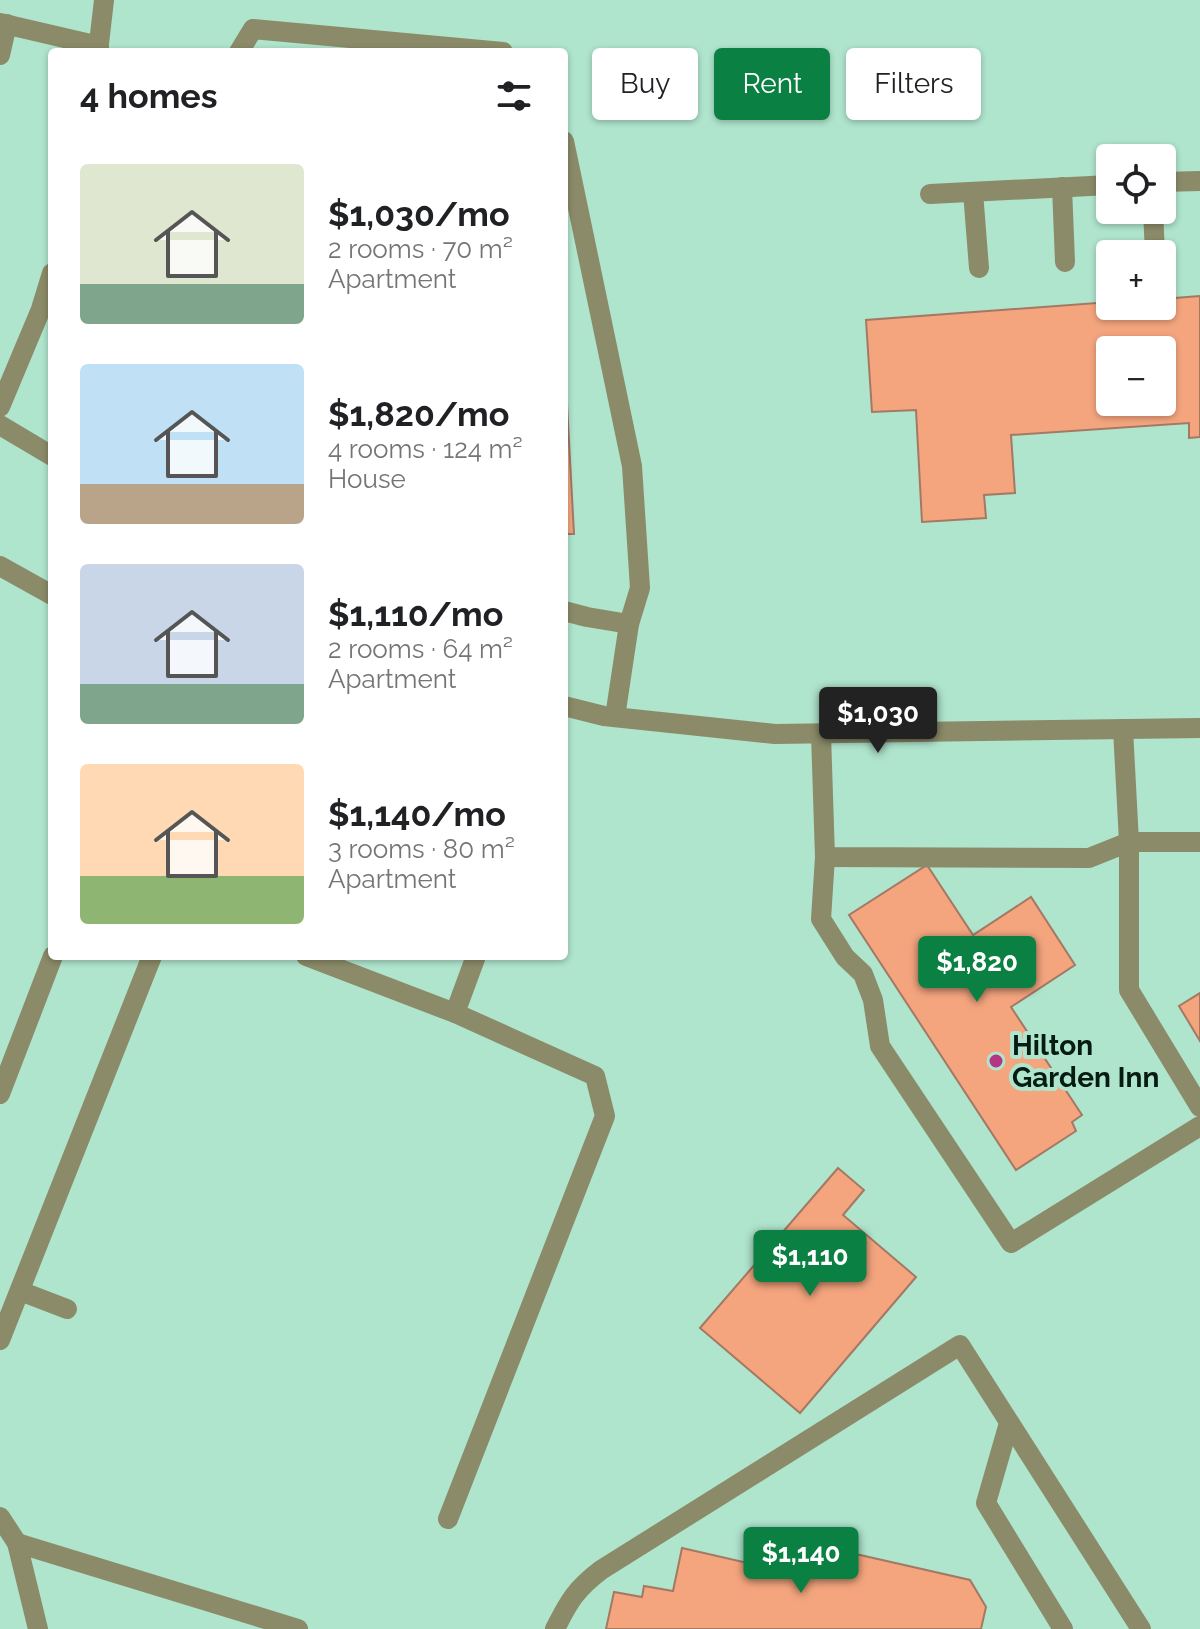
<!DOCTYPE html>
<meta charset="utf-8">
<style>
:root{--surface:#fff;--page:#f6f6f6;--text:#202124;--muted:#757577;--accent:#0b8043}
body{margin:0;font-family:Raleway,sans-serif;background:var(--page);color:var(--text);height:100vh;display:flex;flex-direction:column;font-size:30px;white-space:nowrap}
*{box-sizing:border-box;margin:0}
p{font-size:26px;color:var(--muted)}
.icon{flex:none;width:44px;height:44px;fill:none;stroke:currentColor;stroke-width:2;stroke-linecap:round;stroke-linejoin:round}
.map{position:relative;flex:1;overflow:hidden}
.details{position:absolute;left:48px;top:48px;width:520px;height:912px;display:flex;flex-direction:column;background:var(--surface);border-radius:8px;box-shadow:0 2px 6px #0004}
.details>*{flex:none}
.top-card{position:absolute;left:592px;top:48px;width:488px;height:72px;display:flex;gap:16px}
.tools{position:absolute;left:1096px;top:144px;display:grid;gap:16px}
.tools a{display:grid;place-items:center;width:80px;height:80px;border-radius:8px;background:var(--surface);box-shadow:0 2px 6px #0004;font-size:40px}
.price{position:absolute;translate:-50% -68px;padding:0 18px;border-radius:8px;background:var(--accent);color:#fff;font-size:26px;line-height:52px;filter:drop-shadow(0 2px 4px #0008)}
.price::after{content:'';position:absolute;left:50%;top:48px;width:24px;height:18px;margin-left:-12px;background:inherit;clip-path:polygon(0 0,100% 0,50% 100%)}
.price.selected{background:#222;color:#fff}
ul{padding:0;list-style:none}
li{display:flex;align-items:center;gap:24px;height:200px;padding:0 32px}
li span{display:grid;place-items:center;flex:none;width:224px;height:160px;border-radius:8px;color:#555}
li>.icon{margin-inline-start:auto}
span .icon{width:96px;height:96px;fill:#fffc;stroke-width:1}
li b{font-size:34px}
h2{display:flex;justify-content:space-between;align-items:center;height:96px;padding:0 32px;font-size:34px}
.pill{padding:0 28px;border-radius:8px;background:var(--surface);box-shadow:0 2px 6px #0004;font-size:28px;line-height:72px}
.pill.selected{background:var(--accent);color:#fff}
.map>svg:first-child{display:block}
</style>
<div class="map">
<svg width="1200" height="1629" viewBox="0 0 1200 1629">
<rect width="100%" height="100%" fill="#afe4cd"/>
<g fill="#f4a57e" stroke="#a47964" stroke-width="2" fill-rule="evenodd">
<path d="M1200 296V437L1189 438V423L1011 435 1015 493 984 495 986 518 922 522 916 410 872 412 866 320 1110 302V306H1162V299ZM1110 350H1162V402H1110Z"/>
<path d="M564 348 574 534H564Z"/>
<path d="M927 865 973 935 1031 897 1075 965 1011 1007 1082 1115 1072 1122 1076 1131 1016 1170 849 915Z"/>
<path d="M1200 993V1041L1179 1006Z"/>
<path d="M838 1168 864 1190 843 1215 916 1277 800 1413 700 1328Z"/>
<path d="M772 1535 970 1580 986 1607 981 1629H606L614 1592 642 1597 644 1586 673 1591 682 1548 765 1567Z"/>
</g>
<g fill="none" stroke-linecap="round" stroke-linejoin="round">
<g stroke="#8b8b69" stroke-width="20">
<path d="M0 23 99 46"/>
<path d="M98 52 104 0"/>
<path d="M239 52 253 29 503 52"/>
<path d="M0 55 7 24"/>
<path d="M564 141 632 466 640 588 629 624"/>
<path d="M1162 182 1200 181"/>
<path d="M1062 187 1065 262"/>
<path d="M973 192 979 268"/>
<path d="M930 194 1110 185"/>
<path d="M1153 210 1155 254"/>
<path d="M0 407 41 309 52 273"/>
<path d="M0 425 52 456"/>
<path d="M0 566 52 595"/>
<path d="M564 611 587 617 629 624 615 717"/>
<path d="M564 706 604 716 775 734 1200 728"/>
<path d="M1123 729 1129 842H1200"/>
<path d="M821 734 825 857 1089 858 1129 842V990L1200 1107"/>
<path d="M825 857 821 919 845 957 863 974 873 1000 880 1046 1011 1243 1200 1126"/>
<path d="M306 956 455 1013"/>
<path d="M0 1094 53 956"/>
<path d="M20 1291 67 1309"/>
<path d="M0 1340 152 956"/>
<path d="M1009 1423 986 1503 1063 1629"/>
<path d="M0 1517 17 1543"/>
<path d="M448 1519 605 1116 595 1076 455 1013 476 956"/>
<path d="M38 1629 17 1543 298 1629"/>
<path d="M555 1629C569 1601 576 1589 601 1570L960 1345 1141 1629"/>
</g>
</g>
<circle fill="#b43583" stroke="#afe4cd" stroke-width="3" cx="996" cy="1061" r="8"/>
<g text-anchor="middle" stroke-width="8" stroke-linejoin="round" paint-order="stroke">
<g font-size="28" font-weight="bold" fill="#061b13" stroke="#afe4cd" text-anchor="start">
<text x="1012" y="1055">Hilton<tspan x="1012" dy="32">Garden Inn</tspan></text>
</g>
</g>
</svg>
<div class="tools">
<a><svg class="icon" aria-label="locate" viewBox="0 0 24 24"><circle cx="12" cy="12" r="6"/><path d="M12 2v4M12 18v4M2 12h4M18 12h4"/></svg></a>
<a>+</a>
<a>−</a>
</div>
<b class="price selected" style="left:878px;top:755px">$1,030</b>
<b class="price" style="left:977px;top:1004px">$1,820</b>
<b class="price" style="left:810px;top:1298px">$1,110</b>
<b class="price" style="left:801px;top:1595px">$1,140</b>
<div class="top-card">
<a class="pill">Buy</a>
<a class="pill selected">Rent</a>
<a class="pill">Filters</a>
</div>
<section class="details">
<h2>4 homes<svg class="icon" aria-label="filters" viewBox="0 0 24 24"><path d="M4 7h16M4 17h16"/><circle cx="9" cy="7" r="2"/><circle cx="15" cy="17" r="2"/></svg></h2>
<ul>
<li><span style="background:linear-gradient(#dfe7d0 75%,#7fa58c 0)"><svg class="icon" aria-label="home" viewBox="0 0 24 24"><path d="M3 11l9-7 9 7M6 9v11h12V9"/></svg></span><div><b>$1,030/mo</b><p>2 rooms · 70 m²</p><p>Apartment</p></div></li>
<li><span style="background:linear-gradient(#bfe0f5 75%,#b9a48a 0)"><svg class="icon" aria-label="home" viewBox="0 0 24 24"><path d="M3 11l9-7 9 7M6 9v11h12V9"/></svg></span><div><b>$1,820/mo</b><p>4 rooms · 124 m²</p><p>House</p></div></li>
<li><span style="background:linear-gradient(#c9d6e8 75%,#7fa58c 0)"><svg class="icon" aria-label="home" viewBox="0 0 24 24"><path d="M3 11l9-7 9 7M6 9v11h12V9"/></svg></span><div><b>$1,110/mo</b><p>2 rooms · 64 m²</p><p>Apartment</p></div></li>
<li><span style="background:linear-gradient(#ffd9b3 70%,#8fb573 0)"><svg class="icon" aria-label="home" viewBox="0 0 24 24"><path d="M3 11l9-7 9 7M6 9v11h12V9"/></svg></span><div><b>$1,140/mo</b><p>3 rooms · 80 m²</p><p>Apartment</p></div></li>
</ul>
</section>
</div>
